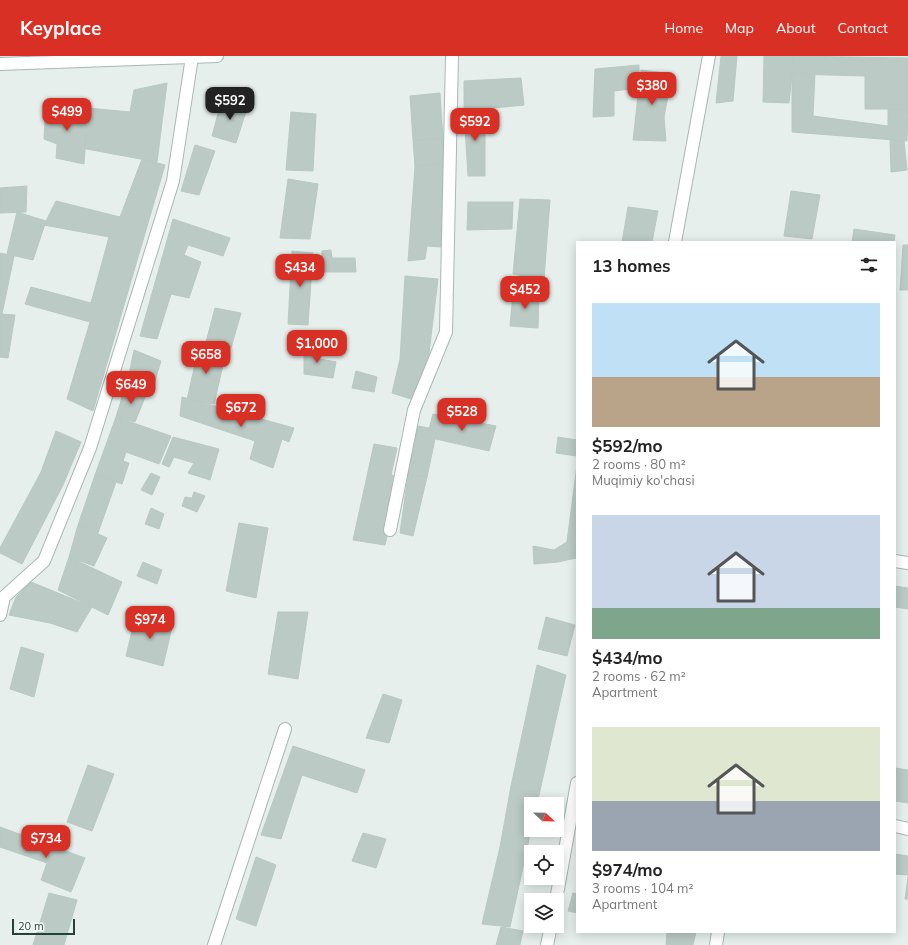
<!DOCTYPE html>
<meta charset="utf-8">
<style>
:root{--surface:#fff;--page:#f2f2f2;--text:#222;--muted:#767676;--accent:#d93025}
body{margin:0;font-family:Mulish,sans-serif;background:var(--page);color:var(--text);height:100vh;display:flex;flex-direction:column;font-size:15px;white-space:nowrap}
*{box-sizing:border-box;margin:0}
p{font-size:13px;color:var(--muted)}
.icon{flex:none;width:22px;height:22px;fill:none;stroke:currentColor;stroke-width:2;stroke-linecap:round;stroke-linejoin:round}
.map{position:relative;flex:1;overflow:hidden}
.side{position:absolute;left:576px;top:185px;width:320px;height:692px;display:flex;flex-direction:column;background:var(--surface);border-radius:0px;box-shadow:0 2px 10px #0003}
.side>*{flex:none}
.needle{width:26px;rotate:112deg}
.fabs{position:absolute;left:524px;top:741px;display:grid;gap:8px}
.fabs a{display:grid;place-items:center;width:40px;height:40px;border-radius:0px;background:var(--surface);box-shadow:0 2px 10px #0003;font-size:20px}
.scale{position:absolute;left:12px;bottom:10px;width:63px;box-sizing:border-box;padding-left:4px;border:2px solid #24423a;border-top:0;font-size:11px;line-height:14px;white-space:nowrap;color:#24423a;-webkit-text-stroke:3px #f7fbf9;paint-order:stroke}
.price{position:absolute;translate:-50% -34px;padding:0 9px;border-radius:8px;background:var(--accent);color:#fff;font-size:13px;line-height:26px;filter:drop-shadow(0 1px 2px #0008)}
.price::after{content:'';position:absolute;left:50%;top:24px;width:12px;height:9px;margin-left:-6px;background:inherit;clip-path:polygon(0 0,100% 0,50% 100%)}
.price.current{background:#222;color:#fff}
ul{padding:0;list-style:none}
li{display:grid;align-content:center;gap:8px;height:212px;padding:0 16px}
li span{display:grid;place-items:center;height:124px;border-radius:0px;color:#555}
li>.icon{margin-inline-start:auto}
span .icon{width:72px;height:72px;fill:#fffc;stroke-width:1}
li b{font-size:17px}
h2{display:flex;justify-content:space-between;align-items:center;height:48px;padding:0 16px;font-size:17px}
header{display:flex;align-items:center;gap:24px;box-sizing:border-box;height:56px;padding:0 20px;background:var(--accent);color:#fff}
header strong{font-size:19px}
nav{display:flex;gap:22px;margin-inline-start:auto;font-size:14px}
.map>svg:first-child{display:block}
</style>
<header>
<strong>Keyplace</strong>
<nav><a>Home</a><a>Map</a><a>About</a><a>Contact</a></nav>
</header>
<div class="map">
<svg width="908" height="889" viewBox="0 0 908 889">
<rect width="100%" height="100%" fill="#e6efeb"/>
<g fill="#bbcac4" stroke="#b8c9c2">
<path d="M721 0H737L733 45 716 47Z"/>
<path d="M764 0H794L789 47 763 46Z"/>
<path d="M794 0 908 2V53H865V20L792 18Z"/>
<path d="M639 9V32L614 35V60L593 61 595 13Z"/>
<path d="M641 14 672 18 664 61 666 85 633 84Z"/>
<path d="M792 18H815L813 60 888 70V53H908L907 85 792 76Z"/>
<path d="M521 22 524 49 464 55V25Z"/>
<path d="M167 27 157 106 81 92 88 52 130 56 134 34Z"/>
<path d="M440 37 443 83 413 84 410 40Z"/>
<path d="M222 43 248 49 236 87 212 80Z"/>
<path d="M46 52H88L84 108 56 102 57 88 44 83Z"/>
<path d="M485 54V120H468L464 55Z"/>
<path d="M291 56 316 58 313 115 286 114Z"/>
<path d="M443 83 444 108 415 110 413 84Z"/>
<path d="M890 84 904 85 907 114 891 116Z"/>
<path d="M195 89 215 95 199 139 181 135Z"/>
<path d="M142 103 165 109 93 355 67 343 90 266 25 248 31 231 91 247 109 181 44 169 56 145 120 161Z"/>
<path d="M444 108 441 191 427 190 425 203 408 205 415 110Z"/>
<path d="M288 123 318 128 310 183 280 182Z"/>
<path d="M27 130 26 156 0 157V132Z"/>
<path d="M791 135 820 139 812 183 784 180Z"/>
<path d="M520 143 550 144 544 223 513 218Z"/>
<path d="M468 146H513L512 173 467 174Z"/>
<path d="M628 151 658 155 652 186H622Z"/>
<path d="M17 156 46 165 33 204 7 198Z"/>
<path d="M173 163 230 182 223 200 188 189 184 199 201 206 189 242 171 238 157 283 140 280Z"/>
<path d="M854 173 895 179 894 186H852Z"/>
<path d="M903 189H908V234H900Z"/>
<path d="M331 194 332 202H355L356 216H320L322 195Z"/>
<path d="M292 195 313 197 308 269 288 268Z"/>
<path d="M0 197 14 200 2 258H0Z"/>
<path d="M405 220 438 223 429 297 414 344 392 337 400 303Z"/>
<path d="M513 237H539L538 272 510 270Z"/>
<path d="M215 252 241 257 231 292 206 286Z"/>
<path d="M0 258 15 259 8 302 0 301Z"/>
<path d="M199 290 226 296 214 348 187 344Z"/>
<path d="M304 290H315V302L336 306 333 322 304 318Z"/>
<path d="M134 294 161 305 153 331 128 324Z"/>
<path d="M356 315 377 321 374 336 352 332Z"/>
<path d="M125 332 146 339 135 366 116 361Z"/>
<path d="M182 341 294 372 289 386 282 383 273 412 250 403 255 385 180 360Z"/>
<path d="M433 358 496 370 489 395 427 381Z"/>
<path d="M116 361 171 380 159 408 126 396 123 405 129 407 122 428 95 419Z"/>
<path d="M418 370 429 372 427 381 435 383 427 421 408 419Z"/>
<path d="M56 375 81 386 63 429 22 508 0 497V492L41 416Z"/>
<path d="M173 381 219 393 210 424 188 417 194 407 174 401 169 411 162 408Z"/>
<path d="M558 381 577 384V400L556 397Z"/>
<path d="M374 388 397 392 391 419 401 421 385 489 353 484Z"/>
<path d="M577 409V488L567 486Z"/>
<path d="M151 417 160 421 152 439 141 434Z"/>
<path d="M95 419 116 426 98 477 78 469Z"/>
<path d="M408 419 427 421 413 480 400 477Z"/>
<path d="M194 436 205 440 197 456 182 450 185 441 192 442Z"/>
<path d="M151 452 164 458 159 473 145 468Z"/>
<path d="M239 467 268 472 256 542 226 535Z"/>
<path d="M78 469 107 482 94 510 69 501Z"/>
<path d="M567 486 576 489V502L558 506 534 508 533 490 554 494Z"/>
<path d="M69 501 122 526 108 559 58 534Z"/>
<path d="M143 506 162 514 157 528 137 520Z"/>
<path d="M31 526 92 551 77 576 50 567 9 559 16 541Z"/>
<path d="M895 530 908 532V553L895 551Z"/>
<path d="M278 556H308L298 623 268 618Z"/>
<path d="M136 558 173 567 163 610 126 600Z"/>
<path d="M546 561 575 569 567 600 538 593Z"/>
<path d="M21 591 44 598 34 641 10 633Z"/>
<path d="M537 609 566 619 537 748H531V774L510 871 482 868 500 791 511 730Z"/>
<path d="M383 638 402 644 389 687 366 682Z"/>
<path d="M293 690 365 714 357 737 302 719 281 783 261 779Z"/>
<path d="M88 709 114 718 92 775 67 766Z"/>
<path d="M895 712 908 714V747L895 745Z"/>
<path d="M0 771 85 802 71 836 41 824 47 807 0 791Z"/>
<path d="M363 777 386 783 376 812 352 805Z"/>
<path d="M895 798 908 800V819L895 818Z"/>
<path d="M256 801 276 809 256 870 236 863Z"/>
<path d="M908 821V843H905Z"/>
<path d="M49 837 77 844 64 889H33Z"/>
<path d="M573 837 577 838V857L568 855Z"/>
<path d="M501 871 523 875 520 889H496Z"/>
<path d="M667 876H696L693 889H666Z"/>
</g>
<g fill="none" stroke-linecap="round" stroke-linejoin="round">
<defs>
<g id="minor">
<path d="M0 8 217 0"/>
<path d="M675 186 709 0"/>
<path d="M390 474 414 354 446 276 452 0"/>
<path d="M895 505 908 507"/>
<path d="M0 559 4 541 44 505 90 392 173 125 192 1"/>
<path d="M895 770 908 773"/>
<path d="M556 844 577 727"/>
<path d="M214 889 285 673"/>
<path d="M547 889 551 870"/>
<path d="M716 889 718 876"/>
</g>
</defs>
<use href="#minor" stroke="#a8b8b2" stroke-width="14"/>
<use href="#minor" stroke="#fff" stroke-width="12"/>
</g>
</svg>
<div class="fabs">
<a><svg class="needle" viewBox="-14 -14 28 28"><path d="M0-13l5 13h-10z" fill="#e53935"/><path d="M0 13l5-13h-10z" fill="#767676"/></svg></a>
<a><svg class="icon" aria-label="locate" viewBox="0 0 24 24"><circle cx="12" cy="12" r="6"/><path d="M12 2v4M12 18v4M2 12h4M18 12h4"/></svg></a>
<a><svg class="icon" aria-label="layers" viewBox="0 0 24 24"><path d="M12 4l9 5-9 5-9-5zM3 14l9 5 9-5"/></svg></a>
</div>
<div class="scale">20 m</div>
<b class="price" style="left:652px;top:50px">$380</b>
<b class="price current" style="left:230px;top:65px">$592</b>
<b class="price" style="left:67px;top:76px">$499</b>
<b class="price" style="left:475px;top:86px">$592</b>
<b class="price" style="left:300px;top:232px">$434</b>
<b class="price" style="left:525px;top:254px">$452</b>
<b class="price" style="left:317px;top:308px">$1,000</b>
<b class="price" style="left:206px;top:319px">$658</b>
<b class="price" style="left:131px;top:349px">$649</b>
<b class="price" style="left:241px;top:372px">$672</b>
<b class="price" style="left:462px;top:376px">$528</b>
<b class="price" style="left:150px;top:584px">$974</b>
<b class="price" style="left:46px;top:803px">$734</b>
<section class="side">
<h2>13 homes<svg class="icon" aria-label="filters" viewBox="0 0 24 24"><path d="M4 7h16M4 17h16"/><circle cx="9" cy="7" r="2"/><circle cx="15" cy="17" r="2"/></svg></h2>
<ul>
<li><span style="background:linear-gradient(#bfe0f5 60%,#b9a48a 0)"><svg class="icon" aria-label="home" viewBox="0 0 24 24"><path d="M3 11l9-7 9 7M6 9v11h12V9"/></svg></span><div><b>$592/mo</b><p>2 rooms · 80 m²</p><p>Muqimiy ko'chasi</p></div></li>
<li><span style="background:linear-gradient(#c9d6e8 75%,#7fa58c 0)"><svg class="icon" aria-label="home" viewBox="0 0 24 24"><path d="M3 11l9-7 9 7M6 9v11h12V9"/></svg></span><div><b>$434/mo</b><p>2 rooms · 62 m²</p><p>Apartment</p></div></li>
<li><span style="background:linear-gradient(#dfe7d0 60%,#9aa5b1 0)"><svg class="icon" aria-label="home" viewBox="0 0 24 24"><path d="M3 11l9-7 9 7M6 9v11h12V9"/></svg></span><div><b>$974/mo</b><p>3 rooms · 104 m²</p><p>Apartment</p></div></li>
</ul>
</section>
</div>
